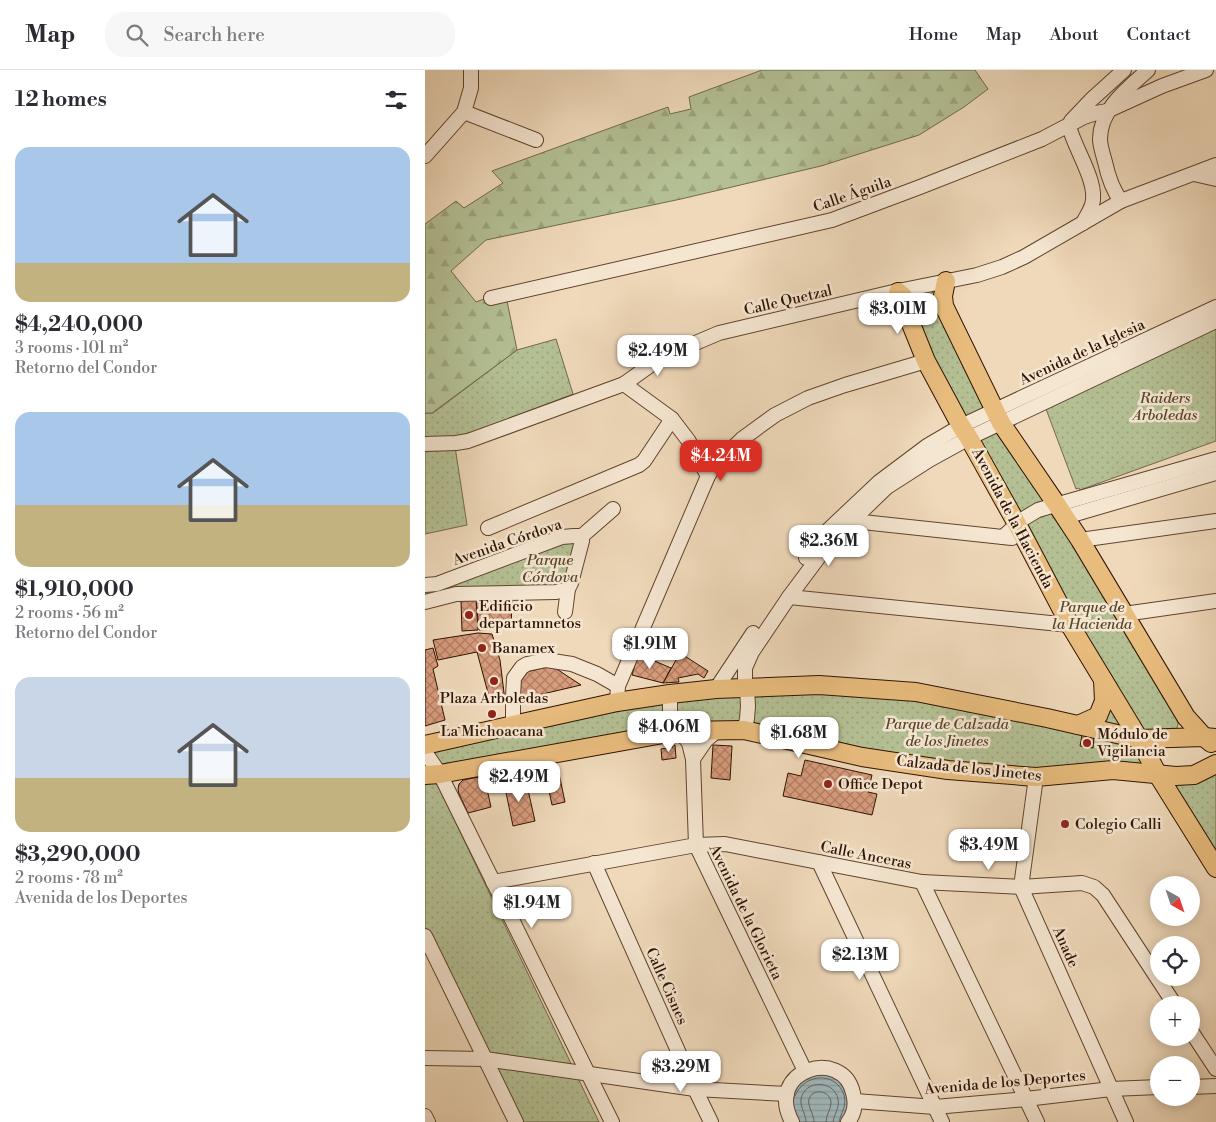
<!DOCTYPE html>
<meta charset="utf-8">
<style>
:root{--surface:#fff;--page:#f7f7f7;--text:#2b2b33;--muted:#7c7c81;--line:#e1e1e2;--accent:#d93025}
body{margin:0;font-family:"Libre Bodoni",serif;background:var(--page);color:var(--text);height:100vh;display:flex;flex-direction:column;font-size:19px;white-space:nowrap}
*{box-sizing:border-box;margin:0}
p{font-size:16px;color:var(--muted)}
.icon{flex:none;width:28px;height:28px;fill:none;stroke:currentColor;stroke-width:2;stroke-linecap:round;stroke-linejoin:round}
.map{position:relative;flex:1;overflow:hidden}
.details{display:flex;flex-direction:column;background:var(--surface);width:425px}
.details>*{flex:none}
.needle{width:32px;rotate:140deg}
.controls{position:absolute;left:725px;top:806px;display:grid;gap:10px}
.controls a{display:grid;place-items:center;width:50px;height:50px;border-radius:50%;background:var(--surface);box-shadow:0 2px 12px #0003;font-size:25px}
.price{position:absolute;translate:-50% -42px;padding:0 11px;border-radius:10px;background:#fff;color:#222;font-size:16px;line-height:32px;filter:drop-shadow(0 1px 2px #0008)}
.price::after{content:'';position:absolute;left:50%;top:30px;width:15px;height:11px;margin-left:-8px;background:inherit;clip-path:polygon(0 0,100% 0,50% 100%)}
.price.on{background:var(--accent);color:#fff}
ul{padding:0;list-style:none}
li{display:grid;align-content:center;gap:10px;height:265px;padding:0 15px}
li span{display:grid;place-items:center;height:155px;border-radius:15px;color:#555}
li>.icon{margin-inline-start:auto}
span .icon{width:90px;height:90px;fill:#fffc;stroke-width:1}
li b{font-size:21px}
h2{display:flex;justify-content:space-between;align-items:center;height:60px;padding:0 15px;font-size:21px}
header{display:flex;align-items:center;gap:30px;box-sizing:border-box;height:70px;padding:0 25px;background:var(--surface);border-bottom:1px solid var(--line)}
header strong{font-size:24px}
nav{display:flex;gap:28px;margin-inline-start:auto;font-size:18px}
.search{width:350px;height:45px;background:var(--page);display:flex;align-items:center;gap:12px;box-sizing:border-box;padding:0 18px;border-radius:20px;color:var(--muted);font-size:19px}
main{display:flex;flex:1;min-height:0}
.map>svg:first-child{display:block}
</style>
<header>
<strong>Map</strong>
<div class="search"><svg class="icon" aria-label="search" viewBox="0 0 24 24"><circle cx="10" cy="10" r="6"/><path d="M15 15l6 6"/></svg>Search here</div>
<nav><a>Home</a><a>Map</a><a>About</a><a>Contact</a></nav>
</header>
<main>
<section class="details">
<h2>12 homes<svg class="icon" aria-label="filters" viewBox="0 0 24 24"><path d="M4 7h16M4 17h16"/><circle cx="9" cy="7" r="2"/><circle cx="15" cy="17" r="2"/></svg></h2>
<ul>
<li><span style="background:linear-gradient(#a9c7e8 75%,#c2b280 0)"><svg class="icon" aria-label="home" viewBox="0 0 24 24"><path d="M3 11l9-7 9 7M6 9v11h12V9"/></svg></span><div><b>$4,240,000</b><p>3 rooms · 101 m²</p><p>Retorno del Condor</p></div></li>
<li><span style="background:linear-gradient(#a9c7e8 60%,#c2b280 0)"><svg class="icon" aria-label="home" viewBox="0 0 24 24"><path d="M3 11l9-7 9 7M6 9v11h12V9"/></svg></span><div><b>$1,910,000</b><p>2 rooms · 56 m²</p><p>Retorno del Condor</p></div></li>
<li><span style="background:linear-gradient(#c9d6e8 65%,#c2b280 0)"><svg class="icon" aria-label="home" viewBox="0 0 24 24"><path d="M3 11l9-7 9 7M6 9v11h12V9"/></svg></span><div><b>$3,290,000</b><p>2 rooms · 78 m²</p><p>Avenida de los Deportes</p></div></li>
</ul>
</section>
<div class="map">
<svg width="791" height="1052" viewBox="0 0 791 1052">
<defs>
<pattern id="grass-dots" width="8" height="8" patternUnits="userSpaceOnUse" patternTransform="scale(1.25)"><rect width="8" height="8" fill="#b4c094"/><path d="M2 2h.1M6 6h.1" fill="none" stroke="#9ba47e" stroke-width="1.8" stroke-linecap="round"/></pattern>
<pattern id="forest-firs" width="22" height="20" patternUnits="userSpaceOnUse" patternTransform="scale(1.25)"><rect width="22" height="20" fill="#b4c094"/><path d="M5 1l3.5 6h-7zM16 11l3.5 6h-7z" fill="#9ba47e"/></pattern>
<pattern id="water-rules" width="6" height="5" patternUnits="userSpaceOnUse" patternTransform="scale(1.25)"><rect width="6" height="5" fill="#9fb7bb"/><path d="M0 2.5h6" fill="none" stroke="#899c9f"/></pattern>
<pattern id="building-cross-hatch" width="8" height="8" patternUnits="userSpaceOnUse" patternTransform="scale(1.25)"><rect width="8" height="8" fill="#d89c7d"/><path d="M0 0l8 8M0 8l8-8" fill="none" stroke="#b07e64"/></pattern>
</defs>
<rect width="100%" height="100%" fill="#efd9ba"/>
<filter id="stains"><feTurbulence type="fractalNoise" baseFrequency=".004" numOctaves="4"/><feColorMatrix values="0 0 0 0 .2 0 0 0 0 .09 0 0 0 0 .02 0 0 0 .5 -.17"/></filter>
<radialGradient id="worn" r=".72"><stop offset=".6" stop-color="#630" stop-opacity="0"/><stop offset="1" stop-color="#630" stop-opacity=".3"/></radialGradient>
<g fill="url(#grass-dots)" stroke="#726a4a">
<path d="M516 219 566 339 537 354 484 235 487 231Z"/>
<path d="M791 254V371L655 420 654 418 651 419 621 339Z"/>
<path d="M131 269 148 324 29 370 42 455 0 464V343H8L92 280Z"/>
<path d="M576 355 630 434 593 451 546 368Z"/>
<path d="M631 436 754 650 752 658 739 664 715 668 594 454Z"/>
<path d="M156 467 145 514 0 532V516Z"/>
<path d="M675 610 732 704 688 699 524 698 318 658 16 700 15 694 7 678 192 634 393 615 648 649 665 645Z"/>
<path d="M791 703V797L735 708Z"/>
<path d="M9 710 15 720 174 1052H97L0 857V712Z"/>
</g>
<path fill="url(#forest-firs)" stroke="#726a4a" d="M337 0H550L563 19 539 37 494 65 396 96 256 129 61 170 26 201 51 232 80 221 92 280 7 343H0V154L31 131 39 138 78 113 67 101 243 37 245 44 266 39 264 27Z"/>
<path fill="url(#water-rules)" stroke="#737570" d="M401 1003 418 1013 425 1032 418 1052H371L365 1026 376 1009Z"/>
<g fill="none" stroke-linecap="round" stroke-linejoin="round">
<g stroke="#68655e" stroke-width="1">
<path d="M370 1026C379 1003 411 1001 419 1025 422 1037 416 1042 414 1052"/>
<path d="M381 1052C381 1044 375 1038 376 1029 380 1009 409 1010 413 1029 415 1038 409 1044 408 1052"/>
<path d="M389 1052C389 1044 382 1036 384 1029 388 1017 406 1021 406 1033 406 1039 401 1045 401 1052"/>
</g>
</g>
<g fill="url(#building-cross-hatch)" stroke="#301300">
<path d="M51 530 87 531 86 558 54 560Z"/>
<path d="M51 530 53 560 37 561 36 531Z"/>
<path d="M53 563 67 564 75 590 80 631 66 634 52 582 13 590 8 570Z"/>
<path d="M8 578 13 596 8 599 20 650 0 656V580Z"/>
<path d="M255 583 283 601 279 608 273 604 253 608 254 612 238 613Z"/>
<path d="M213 584 246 598 238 613 207 605Z"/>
<path d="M127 596 156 615 92 630 93 615 101 602Z"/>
<path d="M657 665 669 667 668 678 655 676Z"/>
<path d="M247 675H250L251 688 237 690 236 679 248 677Z"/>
<path d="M288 675 307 676 305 710 286 708Z"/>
<path d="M380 690 447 705 443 722 452 724 447 745 358 726 363 703 376 706Z"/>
<path d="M132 694 140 732 127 735 119 697Z"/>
<path d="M59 706 66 737 43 743 34 724 33 719 34 714 38 710Z"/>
<path d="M101 711 110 751 88 756 79 713Z"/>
</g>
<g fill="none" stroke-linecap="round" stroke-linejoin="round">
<defs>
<g id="minor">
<path d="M39 42 111 70"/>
<path d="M646 51 666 30 699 0"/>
<path d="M644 56C649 78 674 113 667 135 665 141 661 147 658 153"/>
<path d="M0 86 39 42 46 18V0"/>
<path d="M769 104 791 109"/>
<path d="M696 131C687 119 683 106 680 92 678 84 675 76 675 69 675 39 703 18 723 0"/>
<path d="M66 228 407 150 495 117 617 69 659 47 671 43 682 41 737 16 781 0"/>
<path d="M199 314 247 349 263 370 283 406"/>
<path d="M0 374 31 373 43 371 199 314 227 294 261 277 294 263 468 222 552 205 577 197 599 187 696 131 791 95"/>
<path d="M640 447 791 403"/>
<path d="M428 451 587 468"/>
<path d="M63 458 214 395 219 391 247 349"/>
<path d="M157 466 188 439"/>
<path d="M578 467 598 449 613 440 791 389"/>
<path d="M655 470 791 451"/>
<path d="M381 488 400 463 454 412 502 376 536 356 791 237"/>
<path d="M0 515 12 514 137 467 149 466H157"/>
<path d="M364 527 645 555"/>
<path d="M0 532 31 524 131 522 143 519"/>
<path d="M140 542 143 519 146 513 157 471V466"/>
<path d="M699 544 791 531"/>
<path d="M291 619 328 563"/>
<path d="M245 624V641L248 650 251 658 261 669 264 673 268 689 271 775 380 1001"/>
<path d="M192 632 193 616 283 406 290 395 317 369 350 345 383 328 420 315 501 291"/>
<path d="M88 655V627L89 608 97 597 102 594 121 590 147 594 172 604 193 616"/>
<path d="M319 660 322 649 323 636 322 619 320 610V598L327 582 364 527 405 472 462 417 504 390 544 368 791 251"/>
<path d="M0 682 15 704 187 1052"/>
<path d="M268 689 281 670 293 660"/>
<path d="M611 707 596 817 701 1052"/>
<path d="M394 792 517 1052"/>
<path d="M169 793 270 1019 286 1052"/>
<path d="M68 812 271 775 300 774 497 812 596 817 657 813 669 817 678 825 750 935"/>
<path d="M497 812 612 1052"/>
<path d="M0 866 91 1052"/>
<path d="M766 961 791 999"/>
<path d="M0 988 60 989 270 1019 362 1024"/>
<path d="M766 1017 791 1016"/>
<path d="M430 1031 510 1037 601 1029 686 1019 734 1017"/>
<path d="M0 1046 3 1052"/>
<path d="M367 1052C339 999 418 977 428 1023 431 1033 430 1043 423 1052"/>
</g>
<g id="major">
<path d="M521 211 518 226 519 236 576 353 632 435 655 470 761 647 779 667 786 673"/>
<path d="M473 222 478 226 482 244 501 291 536 356 544 368 592 454 645 555 714 669 733 705 791 798"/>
<path d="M653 655 673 646 679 631 678 610"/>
<path d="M0 675 88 655 192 632 245 624 291 619 394 615 491 622 622 648 714 669 779 667 791 668"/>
<path d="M0 705 15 704 255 661 319 660 437 687 523 700 611 707 688 700 751 706 769 705 791 694"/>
</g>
</defs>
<use href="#minor" stroke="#60442e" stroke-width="16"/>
<use href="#major" stroke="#301300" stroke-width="20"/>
<use href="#minor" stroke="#f5e6d2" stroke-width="14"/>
<use href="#major" stroke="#e8bc7d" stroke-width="18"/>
</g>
<g fill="#8f2418" stroke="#f5e6d2" stroke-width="2">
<circle cx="44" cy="545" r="5"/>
<circle cx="57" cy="578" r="5"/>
<circle cx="69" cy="611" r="5"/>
<circle cx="67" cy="644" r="5"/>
<circle cx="662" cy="673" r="5"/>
<circle cx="403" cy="714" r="5"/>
<circle cx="640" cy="754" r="5"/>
</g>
<g text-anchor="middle" stroke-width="5" stroke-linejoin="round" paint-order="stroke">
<g font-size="15" fill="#301300" stroke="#f5e6d2">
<text transform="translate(427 124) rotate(-19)" y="5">Calle Águila</text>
<text transform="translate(363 230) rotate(-13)" y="5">Calle Quetzal</text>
<text transform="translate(657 282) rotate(-25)" y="5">Avenida de la Iglesia</text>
<text transform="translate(588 448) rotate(62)" y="5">Avenida de la Hacienda</text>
<text transform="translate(82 472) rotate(-19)" y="5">Avenida Córdova</text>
<text transform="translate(544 698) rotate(6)" y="5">Calzada de los Jinetes</text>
<text transform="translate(441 785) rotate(11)" y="5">Calle Anceras</text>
<text transform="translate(321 842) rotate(64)" y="5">Avenida de la Glorieta</text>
<text transform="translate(641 877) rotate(66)" y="5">Anade</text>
<text transform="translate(242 916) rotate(66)" y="5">Calle Cisnes</text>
<text transform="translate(580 1012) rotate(-5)" y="5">Avenida de los Deportes</text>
</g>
<g font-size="15" font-style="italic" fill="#58472c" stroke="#f5e6d2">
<text x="740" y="333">Raiders<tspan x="740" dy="17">Arboledas</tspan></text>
<text x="125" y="495">Parque<tspan x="125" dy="17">Córdova</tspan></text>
<text x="667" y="542">Parque de<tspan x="667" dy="17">la Hacienda</tspan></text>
<text x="522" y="659">Parque de Calzada<tspan x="522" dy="17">de los Jinetes</tspan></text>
</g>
<g font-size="15" fill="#301300" stroke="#f5e6d2" text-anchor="start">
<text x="54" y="541">Edificio<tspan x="54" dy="17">departamnetos</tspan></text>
<text x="67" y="583">Banamex</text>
<text x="69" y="633" text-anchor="middle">Plaza Arboledas</text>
<text x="67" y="666" text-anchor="middle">La Michoacana</text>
<text x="672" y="669">Módulo de<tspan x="672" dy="17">Vigilancia</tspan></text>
<text x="413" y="719">Office Depot</text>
<text x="650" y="759">Colegio Calli</text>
</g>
</g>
<rect width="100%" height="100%" filter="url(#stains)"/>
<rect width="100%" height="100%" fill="url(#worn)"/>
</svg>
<div class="controls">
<a><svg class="needle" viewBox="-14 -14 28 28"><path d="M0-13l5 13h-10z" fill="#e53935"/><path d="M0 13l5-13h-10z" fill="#7c7c81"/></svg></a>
<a><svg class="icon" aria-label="locate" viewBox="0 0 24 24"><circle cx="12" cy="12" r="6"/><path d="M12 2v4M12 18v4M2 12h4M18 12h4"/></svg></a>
<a>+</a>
<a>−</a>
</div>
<b class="price" style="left:473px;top:265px">$3.01M</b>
<b class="price" style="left:233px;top:307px">$2.49M</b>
<b class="price on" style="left:296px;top:412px">$4.24M</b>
<b class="price" style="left:404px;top:497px">$2.36M</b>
<b class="price" style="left:225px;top:600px">$1.91M</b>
<b class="price" style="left:244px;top:683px">$4.06M</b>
<b class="price" style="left:374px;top:689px">$1.68M</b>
<b class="price" style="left:94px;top:733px">$2.49M</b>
<b class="price" style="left:564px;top:801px">$3.49M</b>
<b class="price" style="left:107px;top:859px">$1.94M</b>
<b class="price" style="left:435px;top:911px">$2.13M</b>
<b class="price" style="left:256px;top:1023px">$3.29M</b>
</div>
</main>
